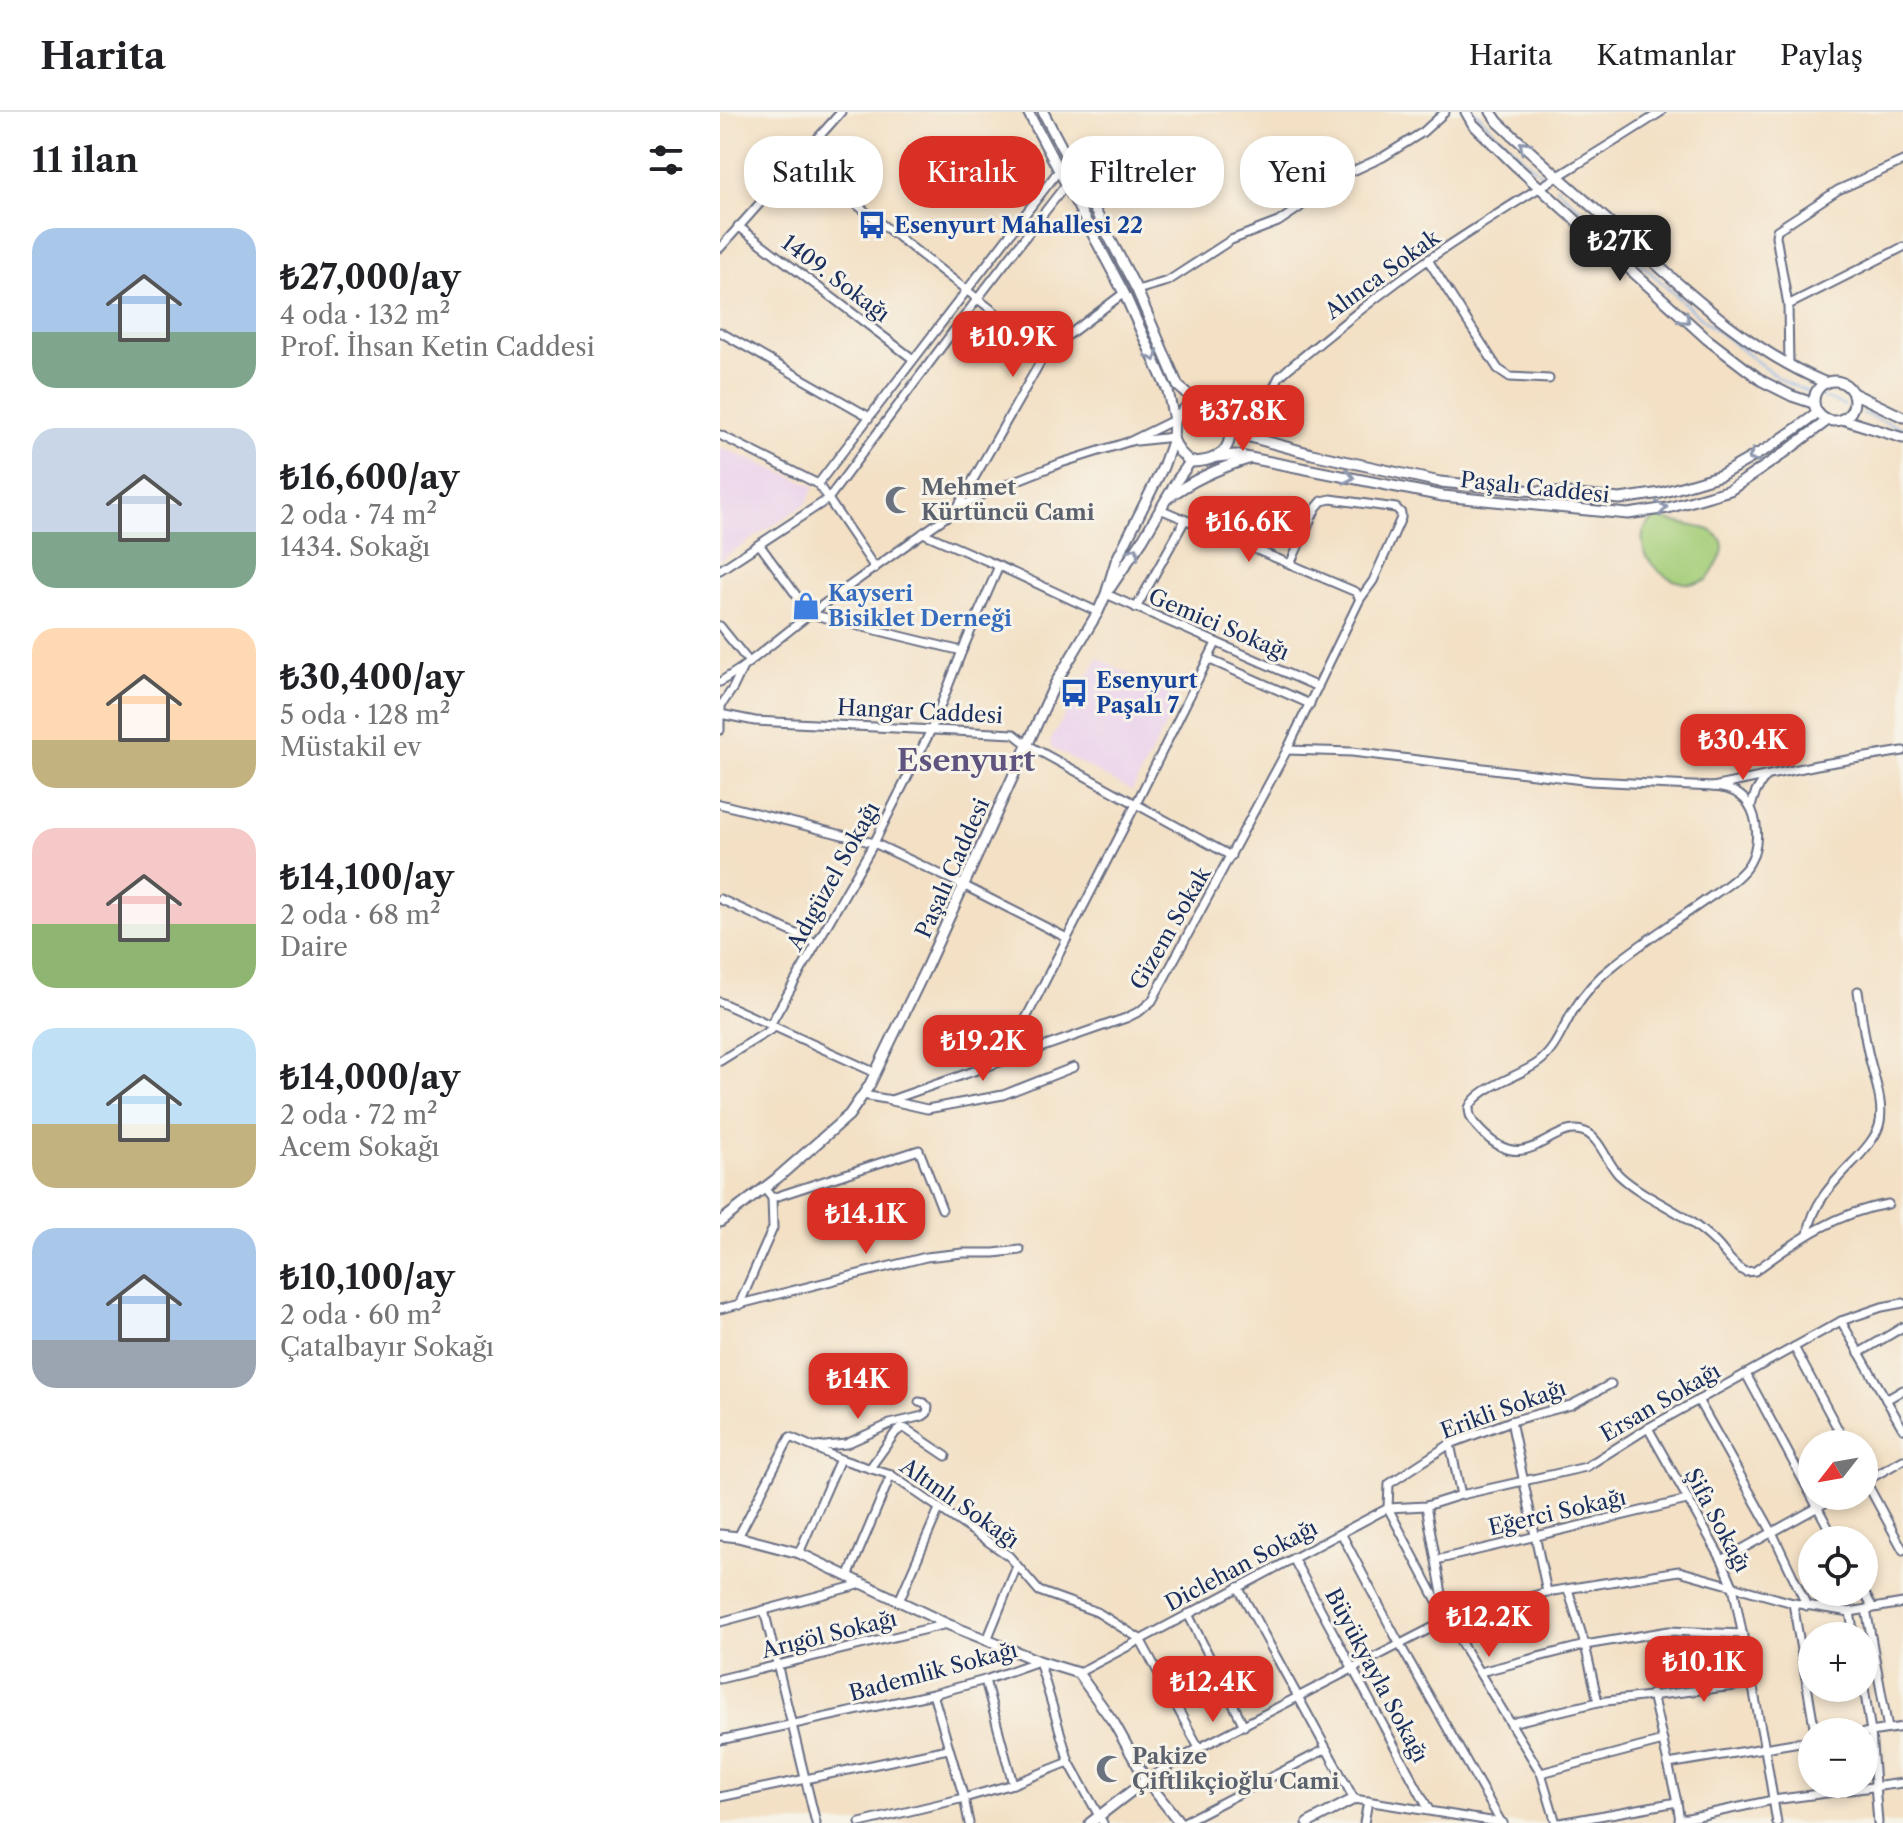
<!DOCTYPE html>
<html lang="tr">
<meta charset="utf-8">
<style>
:root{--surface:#fff;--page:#f6f6f6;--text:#202124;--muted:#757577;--line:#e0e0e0;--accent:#d93025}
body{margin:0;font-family:"Libre Caslon Text",serif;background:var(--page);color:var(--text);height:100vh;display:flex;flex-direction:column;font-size:30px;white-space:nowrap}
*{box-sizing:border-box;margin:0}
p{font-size:26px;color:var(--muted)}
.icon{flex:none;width:44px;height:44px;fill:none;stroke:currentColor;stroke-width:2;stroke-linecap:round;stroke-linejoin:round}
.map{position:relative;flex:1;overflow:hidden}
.sheet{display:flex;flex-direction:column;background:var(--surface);width:720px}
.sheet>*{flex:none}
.hud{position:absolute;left:24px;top:24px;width:760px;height:72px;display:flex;gap:16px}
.needle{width:52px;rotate:239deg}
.buttons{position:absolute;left:1078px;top:1318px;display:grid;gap:16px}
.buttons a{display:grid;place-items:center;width:80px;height:80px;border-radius:50%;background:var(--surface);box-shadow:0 4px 12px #0003;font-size:40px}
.price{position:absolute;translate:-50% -68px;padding:0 18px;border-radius:16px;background:var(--accent);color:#fff;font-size:26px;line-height:52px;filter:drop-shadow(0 2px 4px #0008)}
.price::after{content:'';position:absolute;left:50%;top:48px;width:24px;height:18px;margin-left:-12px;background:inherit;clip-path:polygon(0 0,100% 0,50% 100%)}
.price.current{background:#222;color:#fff}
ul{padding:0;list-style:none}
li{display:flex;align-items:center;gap:24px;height:200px;padding:0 32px}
li span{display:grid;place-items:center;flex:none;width:224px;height:160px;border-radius:24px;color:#555}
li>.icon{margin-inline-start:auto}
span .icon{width:96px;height:96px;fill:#fffc;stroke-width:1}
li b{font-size:34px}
h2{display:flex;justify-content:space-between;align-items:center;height:96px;padding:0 32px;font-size:34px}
.tag{padding:0 28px;border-radius:32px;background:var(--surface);box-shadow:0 4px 12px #0003;font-size:28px;line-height:72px}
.tag.current{background:var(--accent);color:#fff}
header{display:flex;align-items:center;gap:48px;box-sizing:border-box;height:112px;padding:0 40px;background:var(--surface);border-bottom:2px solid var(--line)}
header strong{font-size:38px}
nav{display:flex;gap:44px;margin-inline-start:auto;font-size:28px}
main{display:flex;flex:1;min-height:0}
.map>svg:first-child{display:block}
</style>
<header>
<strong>Harita</strong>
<nav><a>Harita</a><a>Katmanlar</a><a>Paylaş</a></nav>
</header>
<main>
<section class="sheet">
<h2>11 ilan<svg class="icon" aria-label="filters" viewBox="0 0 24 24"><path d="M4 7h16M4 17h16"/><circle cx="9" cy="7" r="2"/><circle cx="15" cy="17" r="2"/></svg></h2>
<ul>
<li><span style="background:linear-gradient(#a9c7e8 65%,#7fa58c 0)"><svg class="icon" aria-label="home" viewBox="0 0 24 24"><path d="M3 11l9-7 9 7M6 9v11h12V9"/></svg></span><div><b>₺27,000/ay</b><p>4 oda · 132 m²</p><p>Prof. İhsan Ketin Caddesi</p></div></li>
<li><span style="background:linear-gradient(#c9d6e8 65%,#7fa58c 0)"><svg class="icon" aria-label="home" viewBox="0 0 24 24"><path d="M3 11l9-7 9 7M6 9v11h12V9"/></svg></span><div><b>₺16,600/ay</b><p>2 oda · 74 m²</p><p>1434. Sokağı</p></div></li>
<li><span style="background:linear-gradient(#ffd9b3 70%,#c2b280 0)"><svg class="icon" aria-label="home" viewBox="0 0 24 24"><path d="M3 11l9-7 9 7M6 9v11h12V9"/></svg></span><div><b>₺30,400/ay</b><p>5 oda · 128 m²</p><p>Müstakil ev</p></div></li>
<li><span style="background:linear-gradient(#f6c9c9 60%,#8fb573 0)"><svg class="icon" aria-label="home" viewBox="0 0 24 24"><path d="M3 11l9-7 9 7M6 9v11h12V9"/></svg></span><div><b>₺14,100/ay</b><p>2 oda · 68 m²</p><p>Daire</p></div></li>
<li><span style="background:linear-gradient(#bfe0f5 60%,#c2b280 0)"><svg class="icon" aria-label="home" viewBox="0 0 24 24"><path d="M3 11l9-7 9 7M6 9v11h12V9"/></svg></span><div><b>₺14,000/ay</b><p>2 oda · 72 m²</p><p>Acem Sokağı</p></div></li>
<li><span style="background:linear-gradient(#a9c7e8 70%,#9aa5b1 0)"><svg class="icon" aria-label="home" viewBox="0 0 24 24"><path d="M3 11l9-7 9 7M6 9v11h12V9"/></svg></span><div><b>₺10,100/ay</b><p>2 oda · 60 m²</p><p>Çatalbayır Sokağı</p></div></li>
</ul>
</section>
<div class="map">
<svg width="1183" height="1711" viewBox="0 0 1183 1711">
<rect width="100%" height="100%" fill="#f7f3e8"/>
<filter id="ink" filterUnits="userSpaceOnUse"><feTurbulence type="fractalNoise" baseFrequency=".0125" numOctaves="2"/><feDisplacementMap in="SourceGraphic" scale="16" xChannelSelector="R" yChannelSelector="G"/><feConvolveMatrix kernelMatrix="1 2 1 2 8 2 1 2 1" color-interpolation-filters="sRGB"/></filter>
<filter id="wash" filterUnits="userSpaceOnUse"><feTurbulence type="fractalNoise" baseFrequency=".006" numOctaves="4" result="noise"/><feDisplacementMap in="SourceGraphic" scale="32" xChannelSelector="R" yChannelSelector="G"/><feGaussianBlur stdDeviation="1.8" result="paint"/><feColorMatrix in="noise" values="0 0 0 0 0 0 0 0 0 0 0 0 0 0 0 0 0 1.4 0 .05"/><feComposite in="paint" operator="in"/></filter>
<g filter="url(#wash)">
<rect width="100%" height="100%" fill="#f3e0c5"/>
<g fill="#ead1ec">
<path d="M0 335 94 374 87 391 0 448Z"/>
<path d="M378 546 459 587 412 679 332 636 330 629Z"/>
</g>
<path fill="#a5ce79" stroke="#607e6c" stroke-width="2" d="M937 406 987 417C1016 429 999 450 987 468 942 486 899 424 937 406Z"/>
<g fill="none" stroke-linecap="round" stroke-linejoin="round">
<g stroke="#7fb2ec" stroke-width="2">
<path d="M756 0 775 20 822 63"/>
<path d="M836 75 982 207 1053 262 1065 270 1088 280"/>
<path d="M1099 284 1125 294"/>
<path d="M1142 301 1183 316"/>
</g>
</g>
</g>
<g filter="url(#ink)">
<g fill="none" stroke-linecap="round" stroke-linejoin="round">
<defs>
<g id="minor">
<path d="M78 47 326 240"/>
<path d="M18 114 193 247"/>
<path d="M0 136 121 0"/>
<path d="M708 148 778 257 790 265 829 267"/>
<path d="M417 178 448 169 511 128 558 110 579 96 598 79 620 65 663 45 703 20 725 0"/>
<path d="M1068 193 1183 135"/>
<path d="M0 220 148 304"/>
<path d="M1069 252 1068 193 1056 124 1057 118 1118 78 1183 49"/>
<path d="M495 294 524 301 537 299 546 291 559 265 569 256C614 219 660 181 709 147 784 95 864 50 941 0"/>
<path d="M537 299 541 328"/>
<path d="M0 323 98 372 155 456"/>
<path d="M417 329 453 325"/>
<path d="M98 372 336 62 340 59"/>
<path d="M237 396 326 240 400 184 405 183"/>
<path d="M440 397 636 480 640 487"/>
<path d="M203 421 279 454 378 500"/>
<path d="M39 432 90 502 242 539"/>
<path d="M0 458 108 387 258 186 344 75 348 73"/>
<path d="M386 482 598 575"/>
<path d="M416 496 465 408"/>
<path d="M0 514 29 550"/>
<path d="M488 547 590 592"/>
<path d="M0 570 23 555 90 502 203 421 236 398 265 381 341 351 411 329 454 308"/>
<path d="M0 595 13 576 23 555"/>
<path d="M0 602 35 609 294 622 308 633 511 744"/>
<path d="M0 607V618"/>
<path d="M567 638 632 640 871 669 993 675 1097 653 1183 639"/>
<path d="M993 675C1013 676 1028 684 1034 704 1039 720 1037 743 1026 756 1015 770 997 780 983 790 953 811 921 831 893 854 877 866 863 883 853 899 842 917 836 937 819 950 801 964 757 975 749 996 749 1007 756 1014 764 1022 809 1066 831 1007 865 1020 880 1026 887 1051 899 1063 920 1083 948 1093 971 1110 979 1116 988 1123 995 1130 1005 1140 1012 1153 1025 1160L1035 1159C1076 1129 1117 1100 1168 1092"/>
<path d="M0 692 154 731 243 773 347 826"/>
<path d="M1031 695C1034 682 1038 674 1047 664"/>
<path d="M0 787 96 831"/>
<path d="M0 890 156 961"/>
<path d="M50 913 154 731 211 618 242 539 279 454"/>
<path d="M0 949 55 915"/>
<path d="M284 949 416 692 496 531"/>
<path d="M143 983 171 988 406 906 420 899 432 889 567 638 640 487 653 469 681 406V401L676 396 611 387 602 389 596 396 570 452"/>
<path d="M172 989 207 997 283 983 354 955"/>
<path d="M44 1076 52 1086 199 1038 222 1097"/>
<path d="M1088 1122C1093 1089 1116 1068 1138 1045 1146 1036 1155 1026 1159 1014 1166 992 1151 958 1147 935 1143 917 1141 898 1138 879"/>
<path d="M19 1193 53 1116 52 1086"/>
<path d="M0 1197 206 1145 243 1141H274L300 1138"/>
<path d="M1121 1209 1183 1317"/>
<path d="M1074 1235 1126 1332"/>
<path d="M1139 1241 1183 1215"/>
<path d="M1026 1262 1115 1428"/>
<path d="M978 1288 1052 1420 1087 1494"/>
<path d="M1166 1288 1183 1278"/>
<path d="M791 1309 827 1480"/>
<path d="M928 1316 1002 1448 1013 1474 1045 1637 1057 1711"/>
<path d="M730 1332 741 1383"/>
<path d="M96 1335 126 1332 170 1312 203 1304 207 1301 208 1295 204 1291 199 1290"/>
<path d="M150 1356 176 1320 182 1316 186 1317 226 1344"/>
<path d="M1144 1366 1183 1438"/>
<path d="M1144 1370 1183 1348"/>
<path d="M706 1394 725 1498"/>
<path d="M621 1421 680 1533 781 1710"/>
<path d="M18 1425 70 1325 120 1347 171 1363 289 1444 319 1479 377 1500 420 1527 479 1636"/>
<path d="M79 1441 120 1347"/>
<path d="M573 1446 709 1698"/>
<path d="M716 1448 967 1388"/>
<path d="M1002 1448 1118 1384"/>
<path d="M128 1465 171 1363"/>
<path d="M518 1475 634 1687 783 1711"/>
<path d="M848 1477 865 1533 878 1590"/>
<path d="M1144 1480 1153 1496"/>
<path d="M179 1489 219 1397"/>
<path d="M1073 1491 1095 1620"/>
<path d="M1146 1497 1168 1617"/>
<path d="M44 1498 96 1711"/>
<path d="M1130 1500 1134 1524"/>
<path d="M468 1502 524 1614"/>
<path d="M0 1510 142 1472"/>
<path d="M267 1528 297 1454"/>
<path d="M760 1560 865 1533 949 1519 1023 1522"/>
<path d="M358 1561 668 1396 706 1394 741 1383 866 1355 928 1316 1121 1209 1162 1195 1183 1191"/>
<path d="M0 1567 227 1512"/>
<path d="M265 1568 293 1672"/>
<path d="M1144 1576 1151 1620 1158 1711"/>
<path d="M213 1582 244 1686 249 1711"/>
<path d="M932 1582 957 1690 960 1709"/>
<path d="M791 1611 878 1590 1032 1572"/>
<path d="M1144 1621 1183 1615"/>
<path d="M0 1628 213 1582 265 1568 319 1549 349 1650 383 1711"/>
<path d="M948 1652 1092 1628"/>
<path d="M821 1661 943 1629"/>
<path d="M426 1668 479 1636 727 1508 827 1480 959 1459 1073 1491 1130 1500 1183 1491"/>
<path d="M0 1685 228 1637"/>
<path d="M959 1708 1053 1688 1183 1671"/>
<path d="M140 1711 244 1686 293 1672 349 1650"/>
<path d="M462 1711 606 1637"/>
<path d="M644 1711 648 1689"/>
<path d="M836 1711 821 1661 727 1508 668 1396 669 1372 730 1332 791 1309 851 1293 891 1272"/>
<path d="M840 1711 957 1690"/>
</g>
<g id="tertiary">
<path d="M308 0 405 183 448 279 454 308 453 327 459 339 470 350C539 350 504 275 468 294 463 297 459 303 454 308"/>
<path d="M323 0 417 178 458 274 478 291"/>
<path d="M746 0 753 12 797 55 987 227 1042 269 1072 284 1093 291"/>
<path d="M771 0 778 10C817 46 857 81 896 116 961 174 1025 237 1106 271"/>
<circle cx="1114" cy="289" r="20"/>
<path d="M1133 281 1183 305"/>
<path d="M1122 307 1183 326"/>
<path d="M509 316 530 325 592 342 720 370 900 387 941 381 1001 363 1050 335 1098 301"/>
<path d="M497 345 515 343 723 384 908 402 948 396 1010 378 1060 344 1108 308"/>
<path d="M448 386C473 367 499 356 528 347"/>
<path d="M390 476 423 427 458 367 470 350"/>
<path d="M0 595V599"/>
<path d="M0 1110 56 1067 129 1003 149 974 207 854 335 572 378 500 386 482 396 449 443 355 453 327"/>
<path d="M0 1423 18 1425 79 1441 227 1512 319 1549 358 1561 394 1611 426 1668 460 1711"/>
<path d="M370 1711 426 1668"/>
<path d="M588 1711 634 1687"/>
</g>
</defs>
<use href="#minor" stroke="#676d82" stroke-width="11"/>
<use href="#tertiary" stroke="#676d82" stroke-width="13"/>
<use href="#minor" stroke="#fff" stroke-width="7"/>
<use href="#tertiary" stroke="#fff" stroke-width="9"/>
</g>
<defs><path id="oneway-chevron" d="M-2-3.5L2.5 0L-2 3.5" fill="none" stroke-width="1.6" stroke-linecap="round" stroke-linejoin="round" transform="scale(2)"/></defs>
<g stroke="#8d97ae">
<use href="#oneway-chevron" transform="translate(804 34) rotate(-137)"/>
<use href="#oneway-chevron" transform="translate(965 207) rotate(42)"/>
<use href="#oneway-chevron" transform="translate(433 244) rotate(66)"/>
<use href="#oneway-chevron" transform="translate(1033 345) rotate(151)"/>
<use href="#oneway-chevron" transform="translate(629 365) rotate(11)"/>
<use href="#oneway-chevron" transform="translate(942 396) rotate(-11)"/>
<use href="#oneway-chevron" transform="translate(414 440) rotate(-57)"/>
</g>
</g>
<defs>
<symbol id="bus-bare" viewBox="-9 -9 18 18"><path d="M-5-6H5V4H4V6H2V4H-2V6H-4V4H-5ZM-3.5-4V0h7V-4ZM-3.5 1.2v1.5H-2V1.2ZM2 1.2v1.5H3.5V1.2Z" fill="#1a4fb4" stroke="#f7f3e8" stroke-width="2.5" paint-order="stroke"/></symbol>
<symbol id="mosque-bare" viewBox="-9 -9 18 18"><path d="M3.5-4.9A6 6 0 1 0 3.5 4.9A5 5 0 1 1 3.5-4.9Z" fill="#6b7280" stroke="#f7f3e8" stroke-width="2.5" paint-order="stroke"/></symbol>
<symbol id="shop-bare" viewBox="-9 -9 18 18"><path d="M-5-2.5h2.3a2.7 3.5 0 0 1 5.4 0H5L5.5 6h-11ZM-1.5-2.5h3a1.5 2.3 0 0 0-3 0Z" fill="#3f7fe0" stroke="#f7f3e8" stroke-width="2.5" paint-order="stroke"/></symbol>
</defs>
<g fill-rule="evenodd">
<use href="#bus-bare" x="132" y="93" width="40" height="40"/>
<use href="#mosque-bare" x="159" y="368" width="40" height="40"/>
<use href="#shop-bare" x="66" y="474" width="40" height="40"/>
<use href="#bus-bare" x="334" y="561" width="40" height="40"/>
<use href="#mosque-bare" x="370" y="1637" width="40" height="40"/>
</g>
<g text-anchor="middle" stroke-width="6" stroke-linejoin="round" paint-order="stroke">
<g font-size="22" font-weight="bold" fill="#164399" stroke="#f7f3e8" text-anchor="start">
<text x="174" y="121">Esenyurt Mahallesi 22</text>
<text x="376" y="576">Esenyurt<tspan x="376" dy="25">Paşalı 7</tspan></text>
</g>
<g font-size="22" fill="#1b2f5e" stroke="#f7f3e8">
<text transform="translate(662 162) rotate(-36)" y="8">Alınca Sokak</text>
<text transform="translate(116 166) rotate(37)" y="8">1409. Sokağı</text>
<text transform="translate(815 375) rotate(6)" y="8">Paşalı Caddesi</text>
<text transform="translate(499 512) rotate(23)" y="8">Gemici Sokağı</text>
<text transform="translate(200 599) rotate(3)" y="8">Hangar Caddesi</text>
<text transform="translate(232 756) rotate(-66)" y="8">Paşalı Caddesi</text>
<text transform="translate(113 764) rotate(-61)" y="8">Adıgüzel Sokağı</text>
<text transform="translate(450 816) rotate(-60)" y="8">Gizem Sokak</text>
<text transform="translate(940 1290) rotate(-30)" y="8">Ersan Sokağı</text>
<text transform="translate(783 1297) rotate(-20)" y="8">Erikli Sokağı</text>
<text transform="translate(240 1391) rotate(35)" y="8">Altınlı Sokağı</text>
<text transform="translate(837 1400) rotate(-13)" y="8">Eğerci Sokağı</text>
<text transform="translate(998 1408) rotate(62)" y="8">Şifa Sokağı</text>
<text transform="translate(521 1453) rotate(-28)" y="8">Diclehan Sokağı</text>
<text transform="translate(109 1522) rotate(-14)" y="8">Arıgöl Sokağı</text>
<text transform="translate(213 1559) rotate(-15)" y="8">Bademlik Sokağı</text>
<text transform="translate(657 1563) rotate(62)" y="8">Büyükyayla Sokağı</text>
</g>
<g font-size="22" font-weight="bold" fill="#5b616d" stroke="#f7f3e8" text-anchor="start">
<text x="201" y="383">Mehmet<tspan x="201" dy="25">Kürtüncü Cami</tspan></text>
<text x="412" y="1652">Pakize<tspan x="412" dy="25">Çiftlikçioğlu Cami</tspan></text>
</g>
<g font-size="22" font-weight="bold" fill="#366cbe" stroke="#f7f3e8" text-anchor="start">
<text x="108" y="489">Kayseri<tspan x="108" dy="25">Bisiklet Derneği</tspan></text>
</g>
<g font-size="30" font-weight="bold" fill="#5e547f" stroke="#f7f3e8">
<text x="246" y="659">Esenyurt</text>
</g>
</g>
</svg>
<div class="buttons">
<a><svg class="needle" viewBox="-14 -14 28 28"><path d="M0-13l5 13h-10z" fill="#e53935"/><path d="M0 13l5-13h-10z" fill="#757577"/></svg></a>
<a><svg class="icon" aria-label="locate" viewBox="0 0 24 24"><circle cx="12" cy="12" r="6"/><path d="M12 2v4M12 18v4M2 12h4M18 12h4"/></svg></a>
<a>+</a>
<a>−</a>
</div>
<b class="price current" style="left:900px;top:171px">₺27K</b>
<b class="price" style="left:293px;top:267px">₺10.9K</b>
<b class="price" style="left:523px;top:341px">₺37.8K</b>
<b class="price" style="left:529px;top:452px">₺16.6K</b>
<b class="price" style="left:1023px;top:670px">₺30.4K</b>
<b class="price" style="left:263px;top:971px">₺19.2K</b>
<b class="price" style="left:146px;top:1144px">₺14.1K</b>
<b class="price" style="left:138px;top:1309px">₺14K</b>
<b class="price" style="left:769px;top:1547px">₺12.2K</b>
<b class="price" style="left:984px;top:1592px">₺10.1K</b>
<b class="price" style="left:493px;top:1612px">₺12.4K</b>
<div class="hud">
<a class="tag">Satılık</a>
<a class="tag current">Kiralık</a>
<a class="tag">Filtreler</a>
<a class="tag">Yeni</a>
</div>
</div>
</main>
